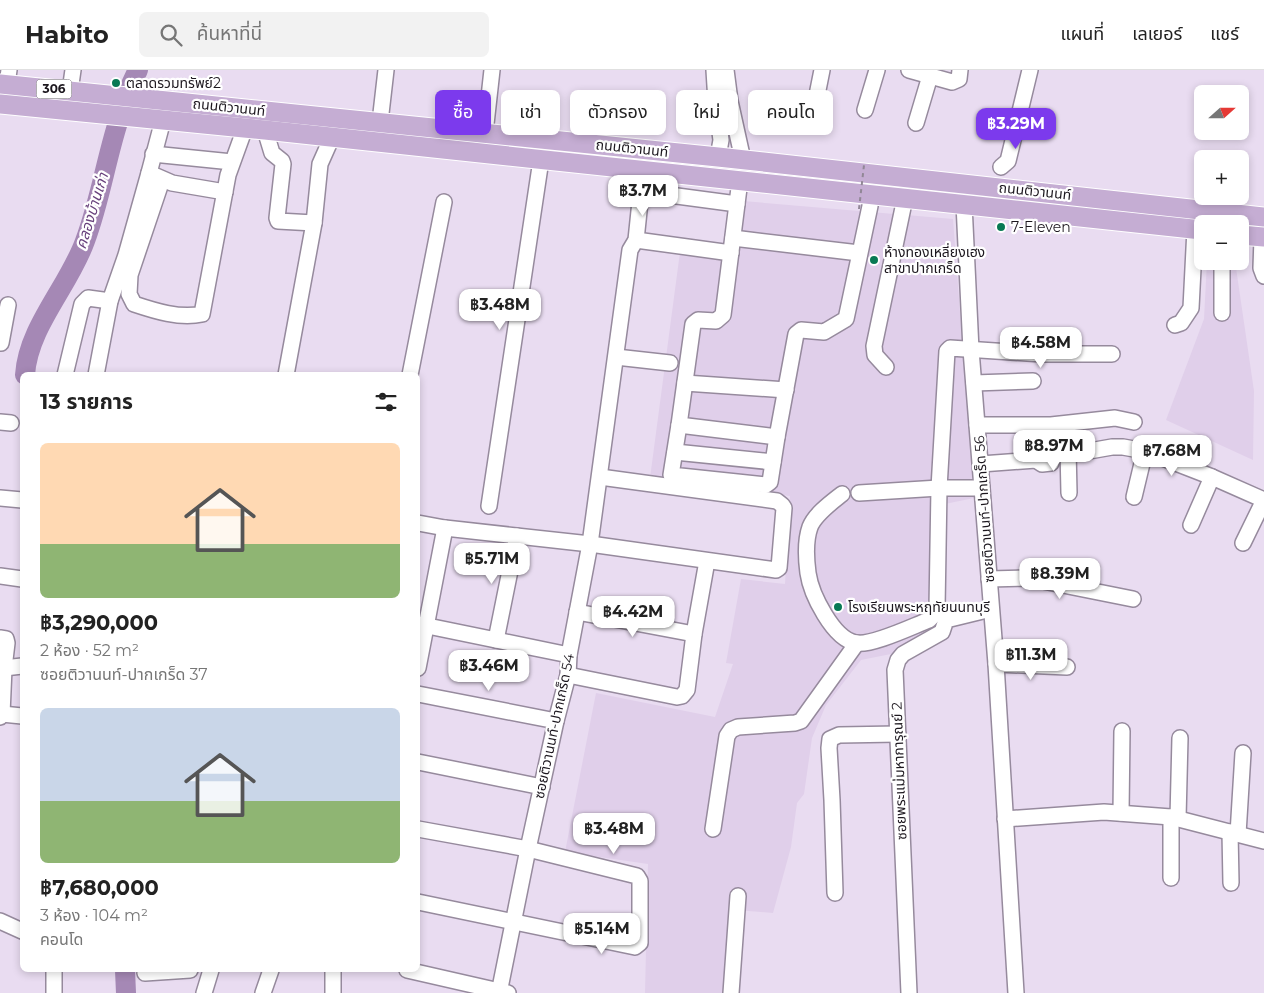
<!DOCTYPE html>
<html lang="th">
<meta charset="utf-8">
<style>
:root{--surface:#fff;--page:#f2f2f2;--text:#222;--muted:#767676;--line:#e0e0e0;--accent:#7c3aed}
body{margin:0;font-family:Montserrat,"Noto Sans Thai",sans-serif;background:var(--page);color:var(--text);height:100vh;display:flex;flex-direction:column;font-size:19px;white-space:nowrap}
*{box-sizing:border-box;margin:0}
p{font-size:16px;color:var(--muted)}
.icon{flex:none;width:28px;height:28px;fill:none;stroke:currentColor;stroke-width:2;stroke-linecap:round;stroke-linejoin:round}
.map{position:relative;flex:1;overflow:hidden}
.panel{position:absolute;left:20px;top:302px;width:400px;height:600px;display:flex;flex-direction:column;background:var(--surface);border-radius:8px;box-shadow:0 2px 8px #0003}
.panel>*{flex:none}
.hud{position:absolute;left:435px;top:20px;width:475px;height:45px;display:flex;gap:10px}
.needle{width:32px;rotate:69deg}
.buttons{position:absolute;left:1194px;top:15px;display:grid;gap:10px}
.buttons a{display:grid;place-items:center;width:55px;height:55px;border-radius:8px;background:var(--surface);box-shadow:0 2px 8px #0003;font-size:25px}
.price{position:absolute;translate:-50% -42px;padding:0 11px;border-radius:10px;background:#fff;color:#222;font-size:16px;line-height:32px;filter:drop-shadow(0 1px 2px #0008)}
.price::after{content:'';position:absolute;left:50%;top:30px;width:15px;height:11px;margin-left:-8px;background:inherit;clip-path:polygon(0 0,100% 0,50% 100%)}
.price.on{background:var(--accent);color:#fff}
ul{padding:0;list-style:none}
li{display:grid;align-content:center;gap:10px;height:265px;padding:0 20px}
li span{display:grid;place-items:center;height:155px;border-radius:8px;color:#555}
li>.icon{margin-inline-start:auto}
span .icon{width:90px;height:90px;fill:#fffc;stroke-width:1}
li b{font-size:21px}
h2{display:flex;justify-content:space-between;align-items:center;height:60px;padding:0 20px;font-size:21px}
.pill{padding:0 18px;border-radius:8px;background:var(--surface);box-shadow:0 2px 8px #0003;font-size:18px;line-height:45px}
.pill.on{background:var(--accent);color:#fff}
header{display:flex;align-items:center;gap:30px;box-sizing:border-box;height:70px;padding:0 25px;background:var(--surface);border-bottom:1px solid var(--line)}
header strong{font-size:24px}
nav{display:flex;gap:28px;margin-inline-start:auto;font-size:18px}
.search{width:350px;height:45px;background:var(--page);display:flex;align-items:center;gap:12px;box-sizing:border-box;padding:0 18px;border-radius:8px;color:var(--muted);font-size:19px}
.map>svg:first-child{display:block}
</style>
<header>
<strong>Habito</strong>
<div class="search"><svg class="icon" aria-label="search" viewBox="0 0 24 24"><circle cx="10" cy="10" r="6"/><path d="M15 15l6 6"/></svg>ค้นหาที่นี่</div>
<nav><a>แผนที่</a><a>เลเยอร์</a><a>แชร์</a></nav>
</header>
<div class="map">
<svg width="1264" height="923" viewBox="0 0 1264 923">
<rect width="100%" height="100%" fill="#e9dcf1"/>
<g fill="#e0cfea">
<path d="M731 130 953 149 974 428 940 435V559L891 584 861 590 826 635 812 668 804 724 797 733 791 777 773 843 736 840 729 923H645L648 794 565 782 596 623 715 647 733 594 726 593 741 509 785 514 790 426 650 408 680 182 721 189Z"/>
<path d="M1207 191H1235L1254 321 1253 390 1166 350 1204 249Z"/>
</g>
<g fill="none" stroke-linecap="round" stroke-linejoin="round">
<g stroke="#a588b5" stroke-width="20">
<path d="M25 305C28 257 69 216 85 171 100 131 106 89 119 49 124 32 129 16 138 0"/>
<path d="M125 900 126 923"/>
</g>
<defs>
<g id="minor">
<path d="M714 0 716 32 721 70 718 87"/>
<path d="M726 0 730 31 743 90"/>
<path d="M909 0 952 12 959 9 960 0"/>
<path d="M7 14 9 0"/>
<path d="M70 21 73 0"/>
<path d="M814 40 822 0"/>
<path d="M865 40 877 0"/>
<path d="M163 50 149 103 172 113 225 122"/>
<path d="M380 52 386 0"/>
<path d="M916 53 930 6"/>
<path d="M265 60 272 83 282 91 283 94 277 148 278 151 314 153 320 94 332 67"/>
<path d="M485 63 492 0"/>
<path d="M153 84 232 92"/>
<path d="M1001 97 1008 91 1030 0"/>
<path d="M162 110 130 205 129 224 134 234C155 241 180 249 202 244L228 105 245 58"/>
<path d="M740 110 723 245 716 251 698 250 693 254 679 355 777 367 796 264 801 260 824 262 846 249 870 136 871 124"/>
<path d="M632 120 737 134"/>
<path d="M964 134 971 280 996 594 1016 923"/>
<path d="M1262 167 1261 198 1264 206"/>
<path d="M733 168 859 183"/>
<path d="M636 170 731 183"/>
<path d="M1222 191V243"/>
<path d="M1175 255 1181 253 1191 238 1195 159"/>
<path d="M1 273 8 235"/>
<path d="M616 287 670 293"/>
<path d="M886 297 875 285 874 276 905 128"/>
<path d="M65 305 82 234 88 228 110 231"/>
<path d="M96 305 110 231 126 185 149 103"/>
<path d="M286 305 314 153"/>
<path d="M410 305 444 132"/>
<path d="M685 313 786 320"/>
<path d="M974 313 1033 311"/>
<path d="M0 352 11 353"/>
<path d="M679 355 671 405 766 415 770 412 777 367"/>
<path d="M977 355H1051L1115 348 1134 352"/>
<path d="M1068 379 1069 423"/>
<path d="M675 382 773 392"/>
<path d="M1078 383 1112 377H1123L1145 381 1212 407 1264 430"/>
<path d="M1048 384 1041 385 1036 390 1042 394 1051 393"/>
<path d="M981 394 1036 390"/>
<path d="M859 423 939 418H982"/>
<path d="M842 424C832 432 815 444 810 457 805 471 806 488 808 503 811 524 833 569 856 573 872 576 913 556 929 550L934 545 937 538 939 418 947 281 950 278 1042 284H1112"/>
<path d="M1134 427 1145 381"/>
<path d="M0 428 22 430"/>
<path d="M489 436 541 90"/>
<path d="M418 453 445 458 590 474 776 500 779 498 784 438 782 435 777 431 600 407"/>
<path d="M1191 455 1212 407"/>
<path d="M1243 473 1264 430"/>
<path d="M0 506 22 509"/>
<path d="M989 509 1028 508 1133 529"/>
<path d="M577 542 694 564"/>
<path d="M418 554 569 585"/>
<path d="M0 568 6 569 7 573 4 598 2 644 0 647"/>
<path d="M496 570 517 466"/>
<path d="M996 594 1067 597"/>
<path d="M4 598 22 596"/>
<path d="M418 598 445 458"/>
<path d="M568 605 677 627 682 626 687 620 694 564 707 491"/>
<path d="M418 624 556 651"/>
<path d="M2 644 22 646"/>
<path d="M418 692 542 717"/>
<path d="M1121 743 1122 661"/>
<path d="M1178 748 1180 668"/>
<path d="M1005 749 1104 742 1171 747 1264 771"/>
<path d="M418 759 528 779 637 806 640 811V873L635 877 418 832"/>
<path d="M713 759 727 666 731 660 738 657 795 653 801 651 857 573"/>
<path d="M1230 762 1231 813"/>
<path d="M1238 764 1243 683"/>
<path d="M1171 808V747"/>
<path d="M835 823 832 730 829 678 830 669 839 665 898 664"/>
<path d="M0 851 22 861"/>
<path d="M333 900V923"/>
<path d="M407 900 508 923"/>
<path d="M145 903 190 900"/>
<path d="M54 923V900"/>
<path d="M204 923 211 900"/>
<path d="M263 923 271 900"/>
<path d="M499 923 528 779 556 651 568 605 569 585 590 474 630 180 636 170 641 122 638 111 639 101"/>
<path d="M731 923 738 826"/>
<path d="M909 923 895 600 898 590 903 584 942 562 946 550 991 539"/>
</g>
<g id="major">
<path d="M0 14 718 87 1264 147"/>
<path d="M0 34 265 60 1202 160"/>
<path d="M1240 165 1264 167"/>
</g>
</defs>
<use href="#minor" stroke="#968a9d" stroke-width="18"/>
<use href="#major" stroke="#fff" stroke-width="21"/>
<use href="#minor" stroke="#fff" stroke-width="15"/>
<use href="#major" stroke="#c5add3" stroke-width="19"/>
<path stroke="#918796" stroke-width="2" stroke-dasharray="4 4" stroke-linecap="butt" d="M859 139 864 95"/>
</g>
<g fill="#087954" stroke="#fff" stroke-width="2">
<circle cx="116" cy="13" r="5"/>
<circle cx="1001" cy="157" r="5"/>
<circle cx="874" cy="190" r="5"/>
<circle cx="838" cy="537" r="5"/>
</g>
<g text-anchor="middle" stroke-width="4.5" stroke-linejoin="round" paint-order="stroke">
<rect fill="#fff" stroke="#605d62" stroke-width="1" x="36.5" y="9.5" width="35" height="19" rx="4"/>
<g font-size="12" font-weight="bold" fill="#1c171e">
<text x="54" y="23">306</text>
</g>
<g font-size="14" fill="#1c171e" stroke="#fff" text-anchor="start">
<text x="126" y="18">ตลาดรวมทรัพย์2</text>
<text x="1011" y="162">7-Eleven</text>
<text x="884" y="187">ห้างทองเหลี่ยงเฮง<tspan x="884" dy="16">สาขาปากเกร็ด</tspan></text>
<text x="848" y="542">โรงเรียนพระหฤทัยนนทบุรี</text>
</g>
<g font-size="14" fill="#1c171e" stroke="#fff">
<text transform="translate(229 37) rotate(6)" y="5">ถนนติวานนท์</text>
<text transform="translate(632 78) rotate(6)" y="5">ถนนติวานนท์</text>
<text transform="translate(1035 121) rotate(6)" y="5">ถนนติวานนท์</text>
<text transform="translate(984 439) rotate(-94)" y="5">ซอยติวานนท์-ปากเกร็ด 56</text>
<text transform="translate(554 656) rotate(-78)" y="5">ซอยติวานนท์-ปากเกร็ด 54</text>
<text transform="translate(899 701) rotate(-92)" y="5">ซอยพระแม่มหาการุณย์ 2</text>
</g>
<g font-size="15" font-style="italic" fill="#68417c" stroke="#fff">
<text transform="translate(92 141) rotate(-73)" y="5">คลองบ้านเก่า</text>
</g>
</g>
</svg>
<div class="buttons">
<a><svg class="needle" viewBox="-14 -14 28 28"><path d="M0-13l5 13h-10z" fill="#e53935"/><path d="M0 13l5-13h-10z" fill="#767676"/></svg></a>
<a>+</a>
<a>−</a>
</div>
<b class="price on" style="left:1016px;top:80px">฿3.29M</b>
<b class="price" style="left:643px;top:147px">฿3.7M</b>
<b class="price" style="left:500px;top:261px">฿3.48M</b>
<b class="price" style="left:1041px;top:299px">฿4.58M</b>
<b class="price" style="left:1054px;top:402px">฿8.97M</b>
<b class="price" style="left:1172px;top:407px">฿7.68M</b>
<b class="price" style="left:492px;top:515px">฿5.71M</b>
<b class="price" style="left:1060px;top:530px">฿8.39M</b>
<b class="price" style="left:633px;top:568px">฿4.42M</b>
<b class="price" style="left:1031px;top:611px">฿11.3M</b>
<b class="price" style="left:489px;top:622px">฿3.46M</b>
<b class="price" style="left:614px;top:785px">฿3.48M</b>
<b class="price" style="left:602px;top:885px">฿5.14M</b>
<div class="hud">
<a class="pill on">ซื้อ</a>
<a class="pill">เช่า</a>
<a class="pill">ตัวกรอง</a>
<a class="pill">ใหม่</a>
<a class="pill">คอนโด</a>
</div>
<section class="panel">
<h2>13 รายการ<svg class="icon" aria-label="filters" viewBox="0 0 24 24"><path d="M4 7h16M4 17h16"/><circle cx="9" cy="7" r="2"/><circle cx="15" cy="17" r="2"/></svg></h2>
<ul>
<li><span style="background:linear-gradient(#ffd9b3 65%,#8fb573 0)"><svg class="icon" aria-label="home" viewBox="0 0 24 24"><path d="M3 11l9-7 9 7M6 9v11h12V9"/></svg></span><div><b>฿3,290,000</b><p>2 ห้อง · 52 m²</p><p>ซอยติวานนท์-ปากเกร็ด 37</p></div></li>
<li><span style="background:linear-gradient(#c9d6e8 60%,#8fb573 0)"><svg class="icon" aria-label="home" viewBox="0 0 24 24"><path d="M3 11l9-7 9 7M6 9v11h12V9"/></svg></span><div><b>฿7,680,000</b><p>3 ห้อง · 104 m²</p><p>คอนโด</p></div></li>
</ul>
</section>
</div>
